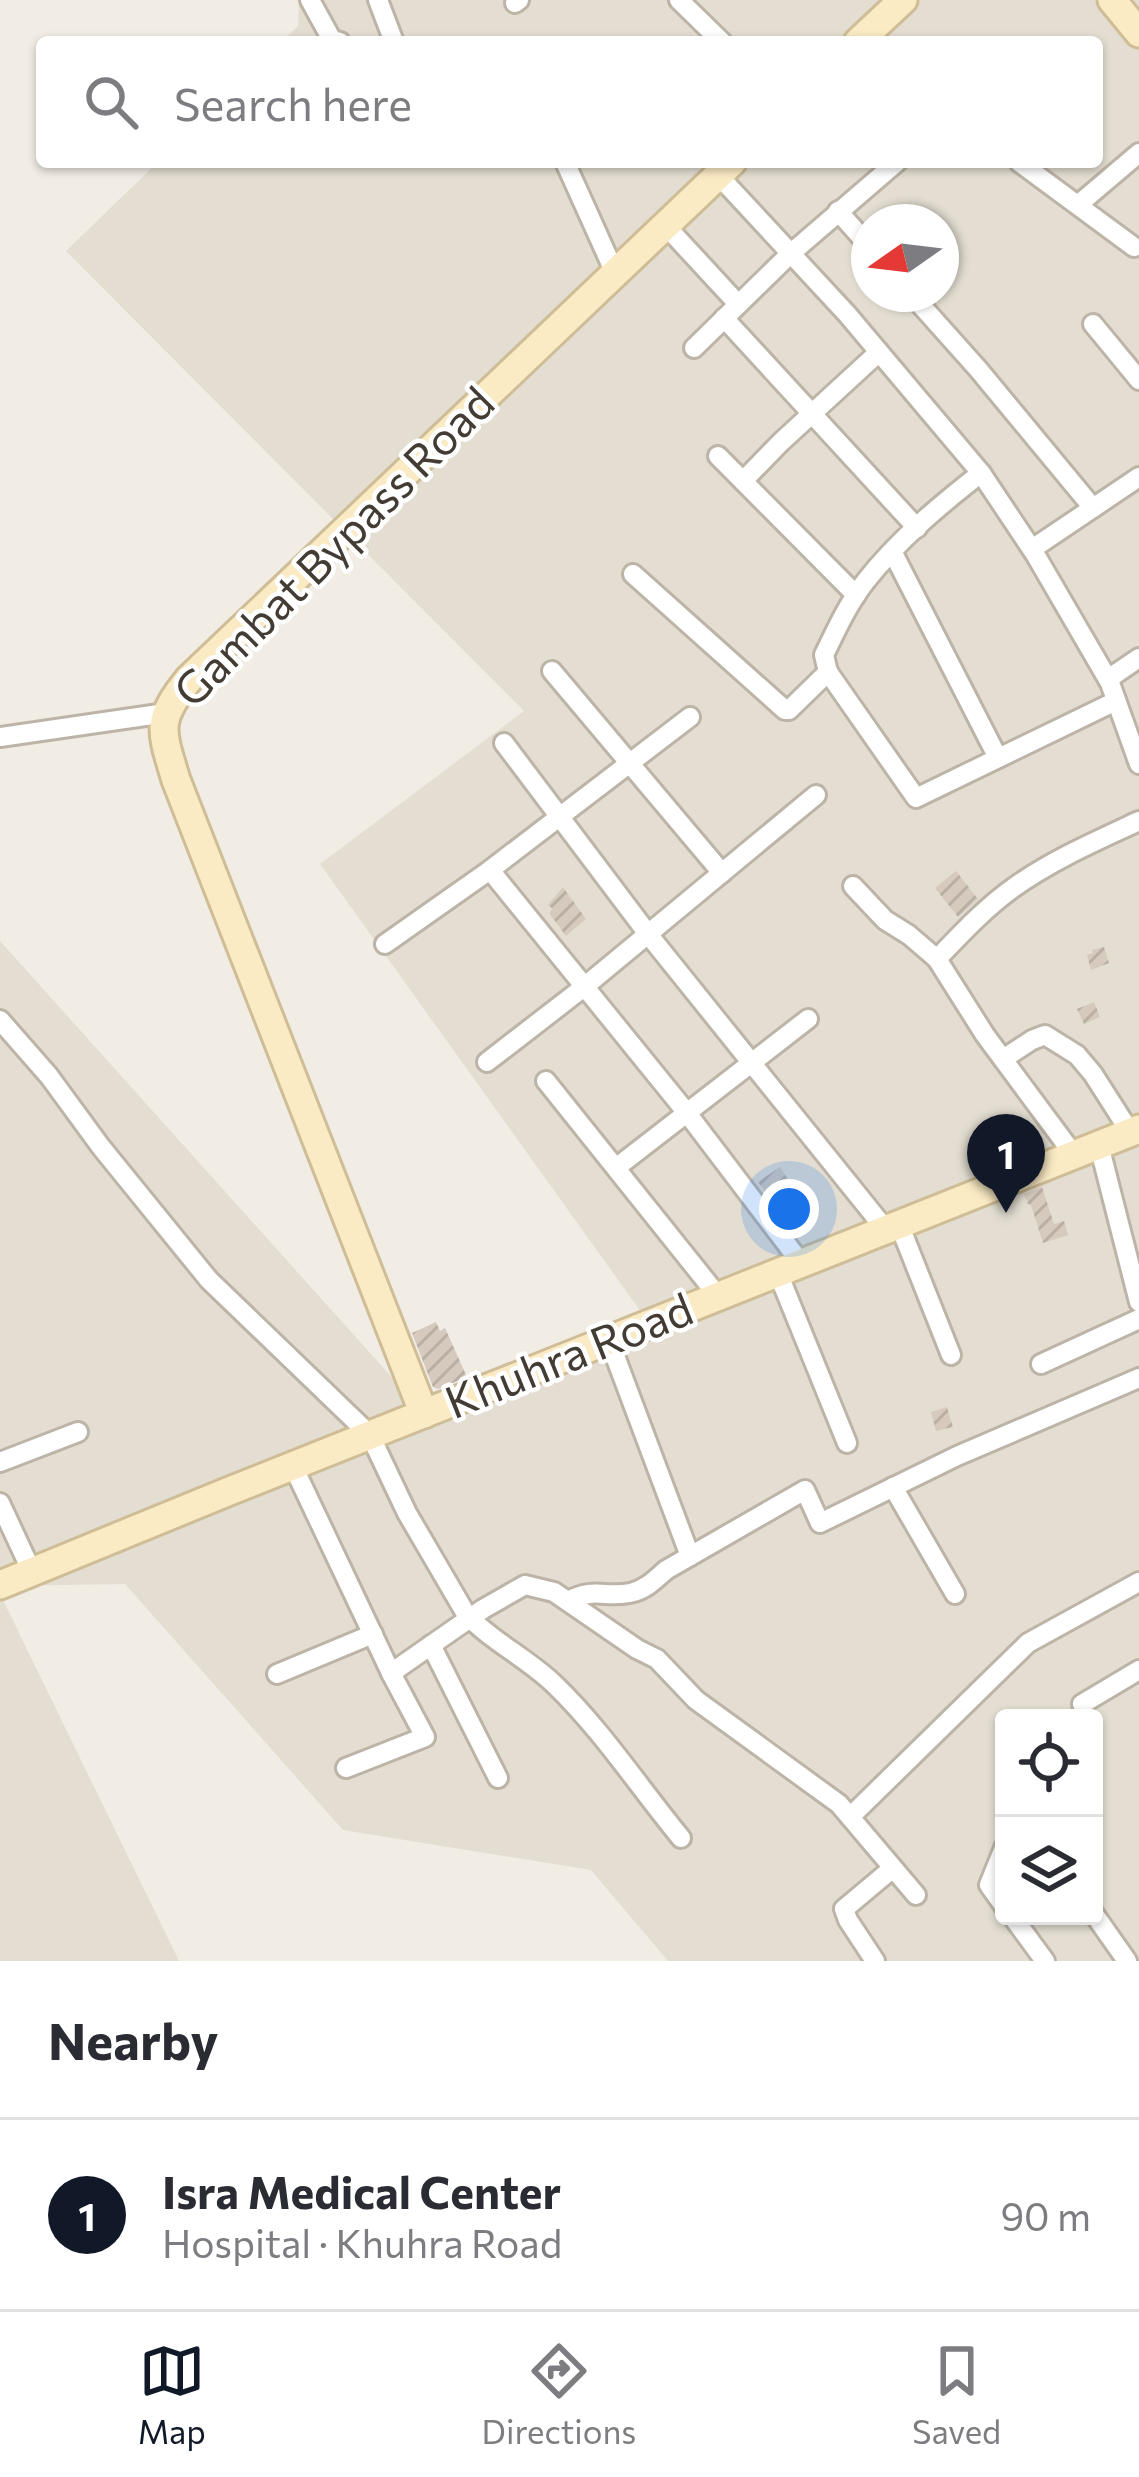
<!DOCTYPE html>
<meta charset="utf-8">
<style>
:root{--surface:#fff;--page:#f7f7f7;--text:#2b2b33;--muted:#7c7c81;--line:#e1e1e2;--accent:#111827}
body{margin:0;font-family:Commissioner,sans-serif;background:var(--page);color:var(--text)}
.controls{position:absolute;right:36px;bottom:36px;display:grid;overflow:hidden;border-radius:12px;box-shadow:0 3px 9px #0004}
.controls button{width:108px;height:108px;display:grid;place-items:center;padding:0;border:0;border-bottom:3px solid var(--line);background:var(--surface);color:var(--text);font:60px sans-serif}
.compass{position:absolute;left:851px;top:204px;width:108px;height:108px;border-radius:50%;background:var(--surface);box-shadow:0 3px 9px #0004;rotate:256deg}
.you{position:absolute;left:789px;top:1209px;width:42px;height:42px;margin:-30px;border:9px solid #fff;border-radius:50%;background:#1a73e8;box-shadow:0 0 0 18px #1a73e833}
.badge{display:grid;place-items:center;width:78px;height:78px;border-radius:50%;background:var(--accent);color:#fff;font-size:39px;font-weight:700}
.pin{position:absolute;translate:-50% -99px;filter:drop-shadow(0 3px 6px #0008)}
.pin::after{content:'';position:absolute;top:63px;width:42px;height:36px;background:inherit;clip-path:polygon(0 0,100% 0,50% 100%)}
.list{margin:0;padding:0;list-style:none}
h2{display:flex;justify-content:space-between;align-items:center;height:156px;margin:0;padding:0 48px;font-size:51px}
h2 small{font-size:39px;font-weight:400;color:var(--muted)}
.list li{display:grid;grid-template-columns:78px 1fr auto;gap:36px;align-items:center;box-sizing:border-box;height:192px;padding:0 48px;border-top:3px solid var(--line)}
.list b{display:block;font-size:45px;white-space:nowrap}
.list p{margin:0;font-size:39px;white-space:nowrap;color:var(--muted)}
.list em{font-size:39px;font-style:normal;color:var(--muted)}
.icon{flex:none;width:66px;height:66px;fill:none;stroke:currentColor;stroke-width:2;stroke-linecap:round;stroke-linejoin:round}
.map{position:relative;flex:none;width:1139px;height:1961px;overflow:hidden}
.search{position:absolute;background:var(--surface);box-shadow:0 3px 9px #0004;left:36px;right:36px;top:36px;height:132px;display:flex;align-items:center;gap:30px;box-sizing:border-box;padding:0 42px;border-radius:12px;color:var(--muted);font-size:45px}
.sheet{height:348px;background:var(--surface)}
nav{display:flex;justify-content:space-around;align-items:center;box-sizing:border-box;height:168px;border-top:3px solid var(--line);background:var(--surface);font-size:33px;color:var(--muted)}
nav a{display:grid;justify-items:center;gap:6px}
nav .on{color:var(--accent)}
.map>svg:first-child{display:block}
.residential{fill:#e4ded2;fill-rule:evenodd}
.building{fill:url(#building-hatch)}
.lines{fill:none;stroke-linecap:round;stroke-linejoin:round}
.street-casing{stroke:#bcb4a7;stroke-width:24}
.secondary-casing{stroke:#cebd96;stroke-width:33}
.street{stroke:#fff;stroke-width:18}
.secondary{stroke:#fbebc4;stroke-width:27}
.labels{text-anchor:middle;stroke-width:9;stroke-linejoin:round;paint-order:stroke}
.street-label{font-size:45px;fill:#423c34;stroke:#fff}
</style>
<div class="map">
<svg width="1139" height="1961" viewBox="0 0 1139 1961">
<defs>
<pattern id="building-hatch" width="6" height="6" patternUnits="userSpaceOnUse" patternTransform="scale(3)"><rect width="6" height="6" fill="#d5cabd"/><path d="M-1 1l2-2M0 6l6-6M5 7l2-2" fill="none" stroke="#b8aea3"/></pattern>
</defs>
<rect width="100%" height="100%" fill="#f1ece4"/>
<g class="residential">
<path d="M299 0H1139V1961H668L591 1870 343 1830 125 1584 0 1586V941L424 1413 649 1323 320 864 524 711 66 251 158 162H1097V42H281L298 26ZM869 222H941V294H869ZM1004 1718H1094V1916H1004Z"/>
<path d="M0 1594 179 1961H0Z"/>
</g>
<g class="building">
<path d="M956 871 978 899 958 917 935 888Z"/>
<path d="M563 887 586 919 566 936 549 913 553 909 548 905Z"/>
<path d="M1104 947 1109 963 1091 970 1087 955 1093 953 1092 950Z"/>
<path d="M1094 1002 1100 1017 1084 1024 1077 1009Z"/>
<path d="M780 1167 797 1193 776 1207 758 1182Z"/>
<path d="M1042 1187 1054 1224 1064 1221 1068 1235 1043 1243 1031 1205 1028 1204 1024 1194Z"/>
<path d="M436 1322 440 1331 445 1328 467 1377 438 1389 433 1387 412 1333Z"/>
<path d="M947 1407 953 1427 936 1431 931 1412Z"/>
</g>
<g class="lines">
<g class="street-casing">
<g id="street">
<path d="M310 0 332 40 340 42"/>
<path d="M378 0 394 42"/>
<path d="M679 0 722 42"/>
<path d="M515 3 519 0"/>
<path d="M565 162 615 273"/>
<path d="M1019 162 1134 247"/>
<path d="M718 175 847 314 981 473 1035 554 1110 683 1139 764"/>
<path d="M1079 204 1139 153"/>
<path d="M838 211 869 246"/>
<path d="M665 225 738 304"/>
<path d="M911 294 978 369 1093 508"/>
<path d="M724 318 917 528"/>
<path d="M1093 324 1139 380"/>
<path d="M694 348 790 254 897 162"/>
<path d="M718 456 856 595"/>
<path d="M743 481 781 442 879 352"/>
<path d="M1032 549 1139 477"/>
<path d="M893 553 998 758"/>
<path d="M633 574 785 710H789L828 672 824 655C836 630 848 604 865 582 898 540 940 505 981 473"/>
<path d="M552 671 722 873"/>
<path d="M828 672 916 798 1116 701"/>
<path d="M1108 679 1139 658"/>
<path d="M0 737 166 713"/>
<path d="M504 743 648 934 886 1230"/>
<path d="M490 870 687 1113 801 1263"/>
<path d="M853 886 885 920 909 935 937 959 985 1035 1074 1155"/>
<path d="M385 944 490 870 690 717"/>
<path d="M937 959C961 934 985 908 1013 888 1052 860 1096 841 1139 821"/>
<path d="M0 1020 49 1076 101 1147 209 1280 370 1435 407 1513 466 1614C491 1641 527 1658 554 1684 601 1729 639 1787 681 1838"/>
<path d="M1003 1059 1032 1040 1045 1035 1077 1055 1093 1074 1130 1132"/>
<path d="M487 1062 584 987 816 795"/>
<path d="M546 1081 718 1296"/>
<path d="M1099 1145 1139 1302"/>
<path d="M617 1167 808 1019"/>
<path d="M899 1224 951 1355"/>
<path d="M778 1273 847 1443"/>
<path d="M609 1340 690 1556"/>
<path d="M1041 1364 1139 1319"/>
<path d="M0 1462 78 1432"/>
<path d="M293 1466 391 1673 425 1737 346 1768"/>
<path d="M893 1487 955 1594"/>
<path d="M0 1503 32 1572"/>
<path d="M568 1601C595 1587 604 1598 630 1593 645 1590 655 1580 666 1570L805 1490 820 1523 957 1456 1139 1378"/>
<path d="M431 1645 498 1778"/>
<path d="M391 1673 483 1609 525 1585 554 1592 637 1649 657 1659 696 1700 839 1804 916 1895"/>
<path d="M277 1674 373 1634"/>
<path d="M1082 1704 1139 1670"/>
<path d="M850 1817 1028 1643 1139 1582"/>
<path d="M1004 1848 989 1885 1004 1906"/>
<path d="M1094 1914 1127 1961"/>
<path d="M1012 1916 1045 1961"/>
<path d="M875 1961 848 1920 844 1909 893 1868"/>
</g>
</g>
<g class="secondary-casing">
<g id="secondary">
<path d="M1112 0 1139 33"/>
<path d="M858 42 903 0"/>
<path d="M424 1414 176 780C161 730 155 721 189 679L732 162"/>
<path d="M0 1585 232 1490 1139 1129"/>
</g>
</g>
<use href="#street" class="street"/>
<use href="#secondary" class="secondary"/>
</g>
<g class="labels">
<g class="street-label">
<text transform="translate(334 547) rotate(-45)" y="16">Gambat Bypass Road</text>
<text transform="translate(569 1356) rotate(-22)" y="16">Khuhra Road</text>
</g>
</g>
</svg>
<div class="controls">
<button><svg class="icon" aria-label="locate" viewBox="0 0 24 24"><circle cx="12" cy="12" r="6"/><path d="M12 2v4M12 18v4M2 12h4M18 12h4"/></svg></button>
<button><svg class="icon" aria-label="layers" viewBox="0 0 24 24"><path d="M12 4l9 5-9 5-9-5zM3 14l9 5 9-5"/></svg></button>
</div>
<svg class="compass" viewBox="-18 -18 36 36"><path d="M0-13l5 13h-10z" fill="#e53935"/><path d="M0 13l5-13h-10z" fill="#7c7c81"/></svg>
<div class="you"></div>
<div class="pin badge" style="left:1006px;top:1213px">1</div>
<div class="search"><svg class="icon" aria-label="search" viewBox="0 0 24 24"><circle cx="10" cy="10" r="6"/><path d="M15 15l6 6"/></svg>Search here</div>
</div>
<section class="sheet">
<h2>Nearby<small></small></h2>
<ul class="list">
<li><span class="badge">1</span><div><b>Isra Medical Center</b><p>Hospital · Khuhra Road</p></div><em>90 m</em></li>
</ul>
</section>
<nav>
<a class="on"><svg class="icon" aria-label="map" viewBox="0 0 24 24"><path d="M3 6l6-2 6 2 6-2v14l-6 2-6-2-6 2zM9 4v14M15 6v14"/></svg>Map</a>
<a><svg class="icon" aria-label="directions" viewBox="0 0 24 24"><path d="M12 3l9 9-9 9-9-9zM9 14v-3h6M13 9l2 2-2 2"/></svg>Directions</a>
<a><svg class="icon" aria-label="saved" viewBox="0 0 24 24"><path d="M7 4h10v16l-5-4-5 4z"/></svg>Saved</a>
</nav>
